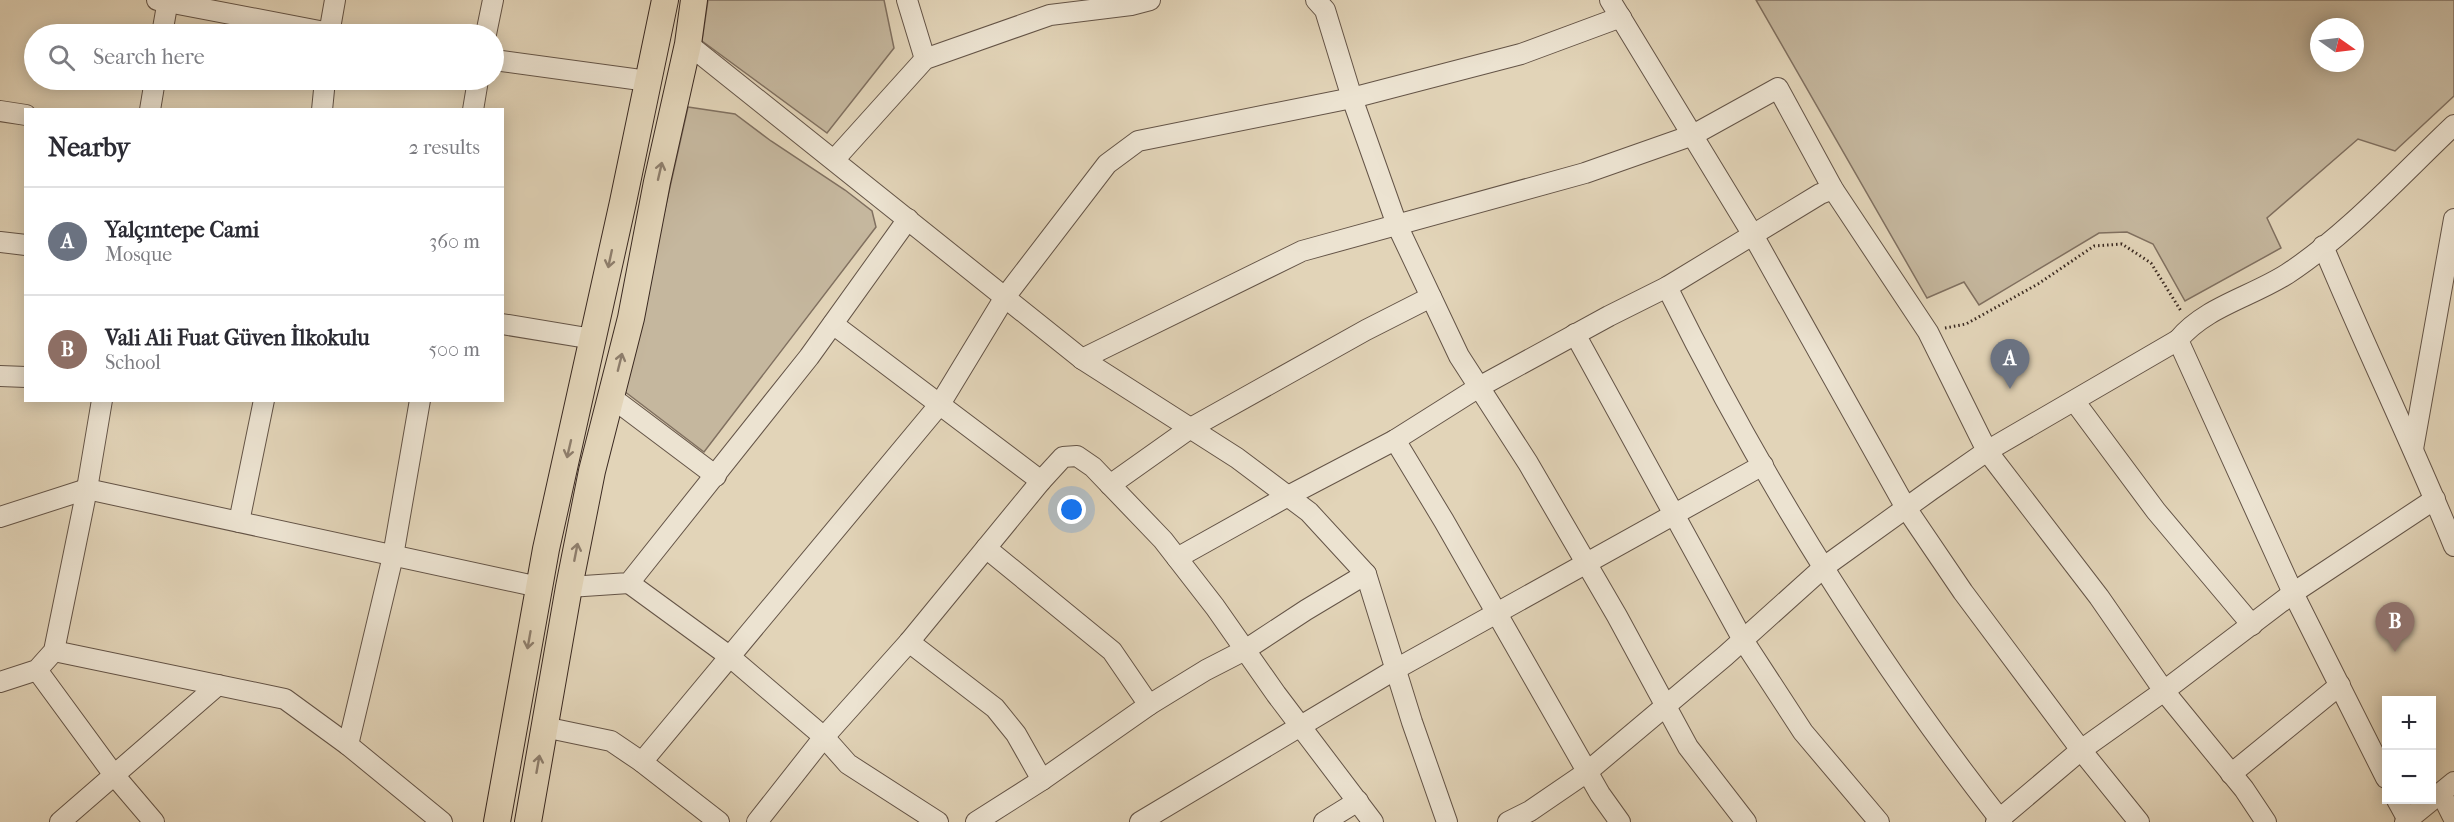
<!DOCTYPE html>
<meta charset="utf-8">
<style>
:root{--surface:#fff;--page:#f2f2f3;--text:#2b2b33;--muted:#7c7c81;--line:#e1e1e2;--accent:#8f2418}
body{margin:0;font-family:"IM FELL French Canon",serif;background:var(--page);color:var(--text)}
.controls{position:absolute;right:18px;bottom:18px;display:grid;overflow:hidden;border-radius:0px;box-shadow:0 3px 15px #0003}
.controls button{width:54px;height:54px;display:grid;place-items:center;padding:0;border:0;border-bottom:2px solid var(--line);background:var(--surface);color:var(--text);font:30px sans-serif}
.compass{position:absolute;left:2310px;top:18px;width:54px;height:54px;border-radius:50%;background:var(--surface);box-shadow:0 3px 15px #0003;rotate:104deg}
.you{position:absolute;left:1072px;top:510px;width:21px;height:21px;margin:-15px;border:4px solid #fff;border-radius:50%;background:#1a73e8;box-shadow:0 0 0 9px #1a73e833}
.badge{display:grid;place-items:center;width:39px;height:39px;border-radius:50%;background:var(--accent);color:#fff;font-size:20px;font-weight:700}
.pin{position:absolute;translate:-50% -50px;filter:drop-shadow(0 2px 3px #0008)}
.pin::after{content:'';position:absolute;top:32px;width:21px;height:18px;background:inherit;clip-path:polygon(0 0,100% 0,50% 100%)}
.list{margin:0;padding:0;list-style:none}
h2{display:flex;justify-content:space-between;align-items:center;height:78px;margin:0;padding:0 24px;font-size:26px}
h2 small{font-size:20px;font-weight:400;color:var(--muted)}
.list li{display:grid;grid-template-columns:39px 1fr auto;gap:18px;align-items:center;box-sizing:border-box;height:108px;padding:0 24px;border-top:2px solid var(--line)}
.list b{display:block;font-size:22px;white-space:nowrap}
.list p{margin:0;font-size:20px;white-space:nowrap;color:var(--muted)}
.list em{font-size:20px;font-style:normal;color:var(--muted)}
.icon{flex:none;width:33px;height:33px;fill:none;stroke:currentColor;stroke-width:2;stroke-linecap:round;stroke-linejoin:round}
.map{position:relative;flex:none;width:2454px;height:822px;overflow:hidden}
.search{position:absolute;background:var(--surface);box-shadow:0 3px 15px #0003;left:24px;top:24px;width:480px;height:66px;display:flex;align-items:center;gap:15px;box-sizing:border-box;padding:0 21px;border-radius:33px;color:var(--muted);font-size:22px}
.panel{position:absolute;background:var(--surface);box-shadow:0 3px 15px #0003;left:24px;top:108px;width:480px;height:294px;border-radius:0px}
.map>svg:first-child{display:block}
.green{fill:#c5b79e;stroke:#807060;stroke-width:1.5;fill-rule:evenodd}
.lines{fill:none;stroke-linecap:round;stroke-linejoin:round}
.minor-casing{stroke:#645447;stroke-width:22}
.major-casing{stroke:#3a2921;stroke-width:28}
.path{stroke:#3a2921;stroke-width:3;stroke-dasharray:1.5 3;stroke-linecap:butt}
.minor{stroke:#ece3d1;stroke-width:20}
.major{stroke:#e2d4b8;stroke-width:26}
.oneway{stroke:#8e7e6c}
</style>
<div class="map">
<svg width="2454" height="822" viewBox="0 0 2454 822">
<rect width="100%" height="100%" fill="#e2d4b8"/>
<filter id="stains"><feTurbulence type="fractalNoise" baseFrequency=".00333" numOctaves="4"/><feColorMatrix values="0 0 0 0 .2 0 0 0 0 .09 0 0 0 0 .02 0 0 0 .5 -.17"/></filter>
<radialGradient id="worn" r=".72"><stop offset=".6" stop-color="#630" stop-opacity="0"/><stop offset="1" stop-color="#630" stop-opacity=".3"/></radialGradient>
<g class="green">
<path d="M708 0H884L894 48 827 133 702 41Z"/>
<path d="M1756 0H2454V96L2395 151 2358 139 2267 218 2281 248 2185 301 2153 244 2127 232 2099 233 1979 305 1964 282 1927 298ZM2319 27H2355V63H2319Z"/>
<path d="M688 107 735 114 771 141 845 190 872 211 876 227 704 452 624 391Z"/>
</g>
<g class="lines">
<g class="minor-casing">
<g id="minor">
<path d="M157 0 335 34"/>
<path d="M907 0 925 59"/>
<path d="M1316 0 1325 10 1352 98 1397 225 1459 356 1528 463 1617 616 1688 747 1746 822"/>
<path d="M1610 0 1753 235 1906 508 1963 592 2081 750 2139 822"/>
<path d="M162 34 168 0"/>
<path d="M329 34 335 0"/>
<path d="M486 34 493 0"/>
<path d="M688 44 1082 359 1237 458 1309 512 1366 574 1412 722 1447 822"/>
<path d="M494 60 648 81"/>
<path d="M150 110 155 80"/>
<path d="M322 110 325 80"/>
<path d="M473 110 478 80"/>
<path d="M0 111 26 115"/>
<path d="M834 160 925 59 1050 15 1131 5 1150 0"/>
<path d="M0 242 26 245"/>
<path d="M2323 246C2365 347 2413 445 2454 546"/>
<path d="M1667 287C1760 475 1872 656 2002 822"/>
<path d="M502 324 593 339"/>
<path d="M833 324 1041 481"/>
<path d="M1575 334 1743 640 1803 732 1879 822"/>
<path d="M1082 359 1302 251 1585 173 1693 135 1778 88 1833 189 1928 332 1987 451 2099 597 2164 691 2244 789 2266 822"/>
<path d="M0 376 26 377"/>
<path d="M611 397 716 476"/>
<path d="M2075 402 2156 511 2252 625"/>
<path d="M1395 440 1444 521 1600 794 1620 822"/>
<path d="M2413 449 2454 219"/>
<path d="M1110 485 1189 429 1366 330 1431 297"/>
<path d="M0 517 87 489 539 587"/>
<path d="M239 522 264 400"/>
<path d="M986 548 1112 651 1149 705"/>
<path d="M1177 558 1288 496 1395 440 1479 387 1609 316 1667 287 1820 194 1833 189"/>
<path d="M629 583 729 656 824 737 848 764 938 822"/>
<path d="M569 587 629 583 809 357 908 219"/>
<path d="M909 642 995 708 1016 734 1042 780"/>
<path d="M54 651 285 699 348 745 442 822"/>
<path d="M37 670 114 775 154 822"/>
<path d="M0 682 37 670 54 651 87 489 102 400"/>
<path d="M544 727 611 741 642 762 940 404 1005 297 1107 164 1138 141 1352 98 1521 54 1621 17"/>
<path d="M348 745 393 556 420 400"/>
<path d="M642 762 719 822"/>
<path d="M2231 774 2340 685"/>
<path d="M2386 778 2293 593 2178 340C2205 307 2251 297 2287 274 2348 234 2401 175 2454 125"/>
<path d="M2441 793 2454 819"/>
<path d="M2397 800 2408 820"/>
<path d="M60 822 218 685"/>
<path d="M757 822 824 737 909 642 1041 481 1063 457 1077 456 1093 467 1163 540 1215 607 1276 694 1373 822"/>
<path d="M976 822 1042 780 1149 705 1206 670 1245 650 1306 610 1366 574"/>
<path d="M1140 822 1396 669 1763 465"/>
<path d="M1324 822 1358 801"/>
<path d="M1508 822 1530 811 1587 772 1725 656 1824 567 1931 490 1987 451 2178 340"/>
<path d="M1996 822 2081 750 2164 691 2293 593 2435 499"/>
<path d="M2405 822 2454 782"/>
</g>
</g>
<g class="major-casing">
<g id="major">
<path d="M497 822 546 549 623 202 665 0"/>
<path d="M528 822 569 587 592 471 631 318 657 182 688 44 694 0"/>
</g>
</g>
<path class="path" d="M1945 328 1966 324 2038 284 2094 246 2122 244 2151 263 2181 311"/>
<use href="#minor" class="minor"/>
<use href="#major" class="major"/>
</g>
<defs><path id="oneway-shaft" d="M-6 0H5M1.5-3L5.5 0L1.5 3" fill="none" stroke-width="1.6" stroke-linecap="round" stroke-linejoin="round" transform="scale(1.5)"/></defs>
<g class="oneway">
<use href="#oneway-shaft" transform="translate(660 171) rotate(-77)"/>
<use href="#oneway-shaft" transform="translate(610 259) rotate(102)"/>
<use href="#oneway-shaft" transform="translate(620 362) rotate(-76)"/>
<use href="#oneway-shaft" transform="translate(569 449) rotate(103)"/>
<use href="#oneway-shaft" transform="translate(576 552) rotate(-79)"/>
<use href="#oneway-shaft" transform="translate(529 640) rotate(100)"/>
<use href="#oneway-shaft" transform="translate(538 764) rotate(-80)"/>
</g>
<rect width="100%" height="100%" filter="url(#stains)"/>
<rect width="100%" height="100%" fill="url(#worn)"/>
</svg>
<div class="controls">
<button>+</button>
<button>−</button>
</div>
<svg class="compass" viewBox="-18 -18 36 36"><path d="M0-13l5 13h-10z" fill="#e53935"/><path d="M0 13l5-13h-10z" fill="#7c7c81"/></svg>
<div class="you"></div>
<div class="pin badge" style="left:2010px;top:389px;background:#6b7280">A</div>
<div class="pin badge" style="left:2395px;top:652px;background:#8d6e63">B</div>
<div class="search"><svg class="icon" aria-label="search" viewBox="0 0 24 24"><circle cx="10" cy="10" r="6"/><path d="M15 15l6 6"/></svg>Search here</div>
<section class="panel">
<h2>Nearby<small>2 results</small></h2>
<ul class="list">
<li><span class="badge" style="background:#6b7280">A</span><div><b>Yalçıntepe Cami</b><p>Mosque</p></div><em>360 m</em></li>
<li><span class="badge" style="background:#8d6e63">B</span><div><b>Vali Ali Fuat Güven İlkokulu</b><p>School</p></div><em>500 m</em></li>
</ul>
</section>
</div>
